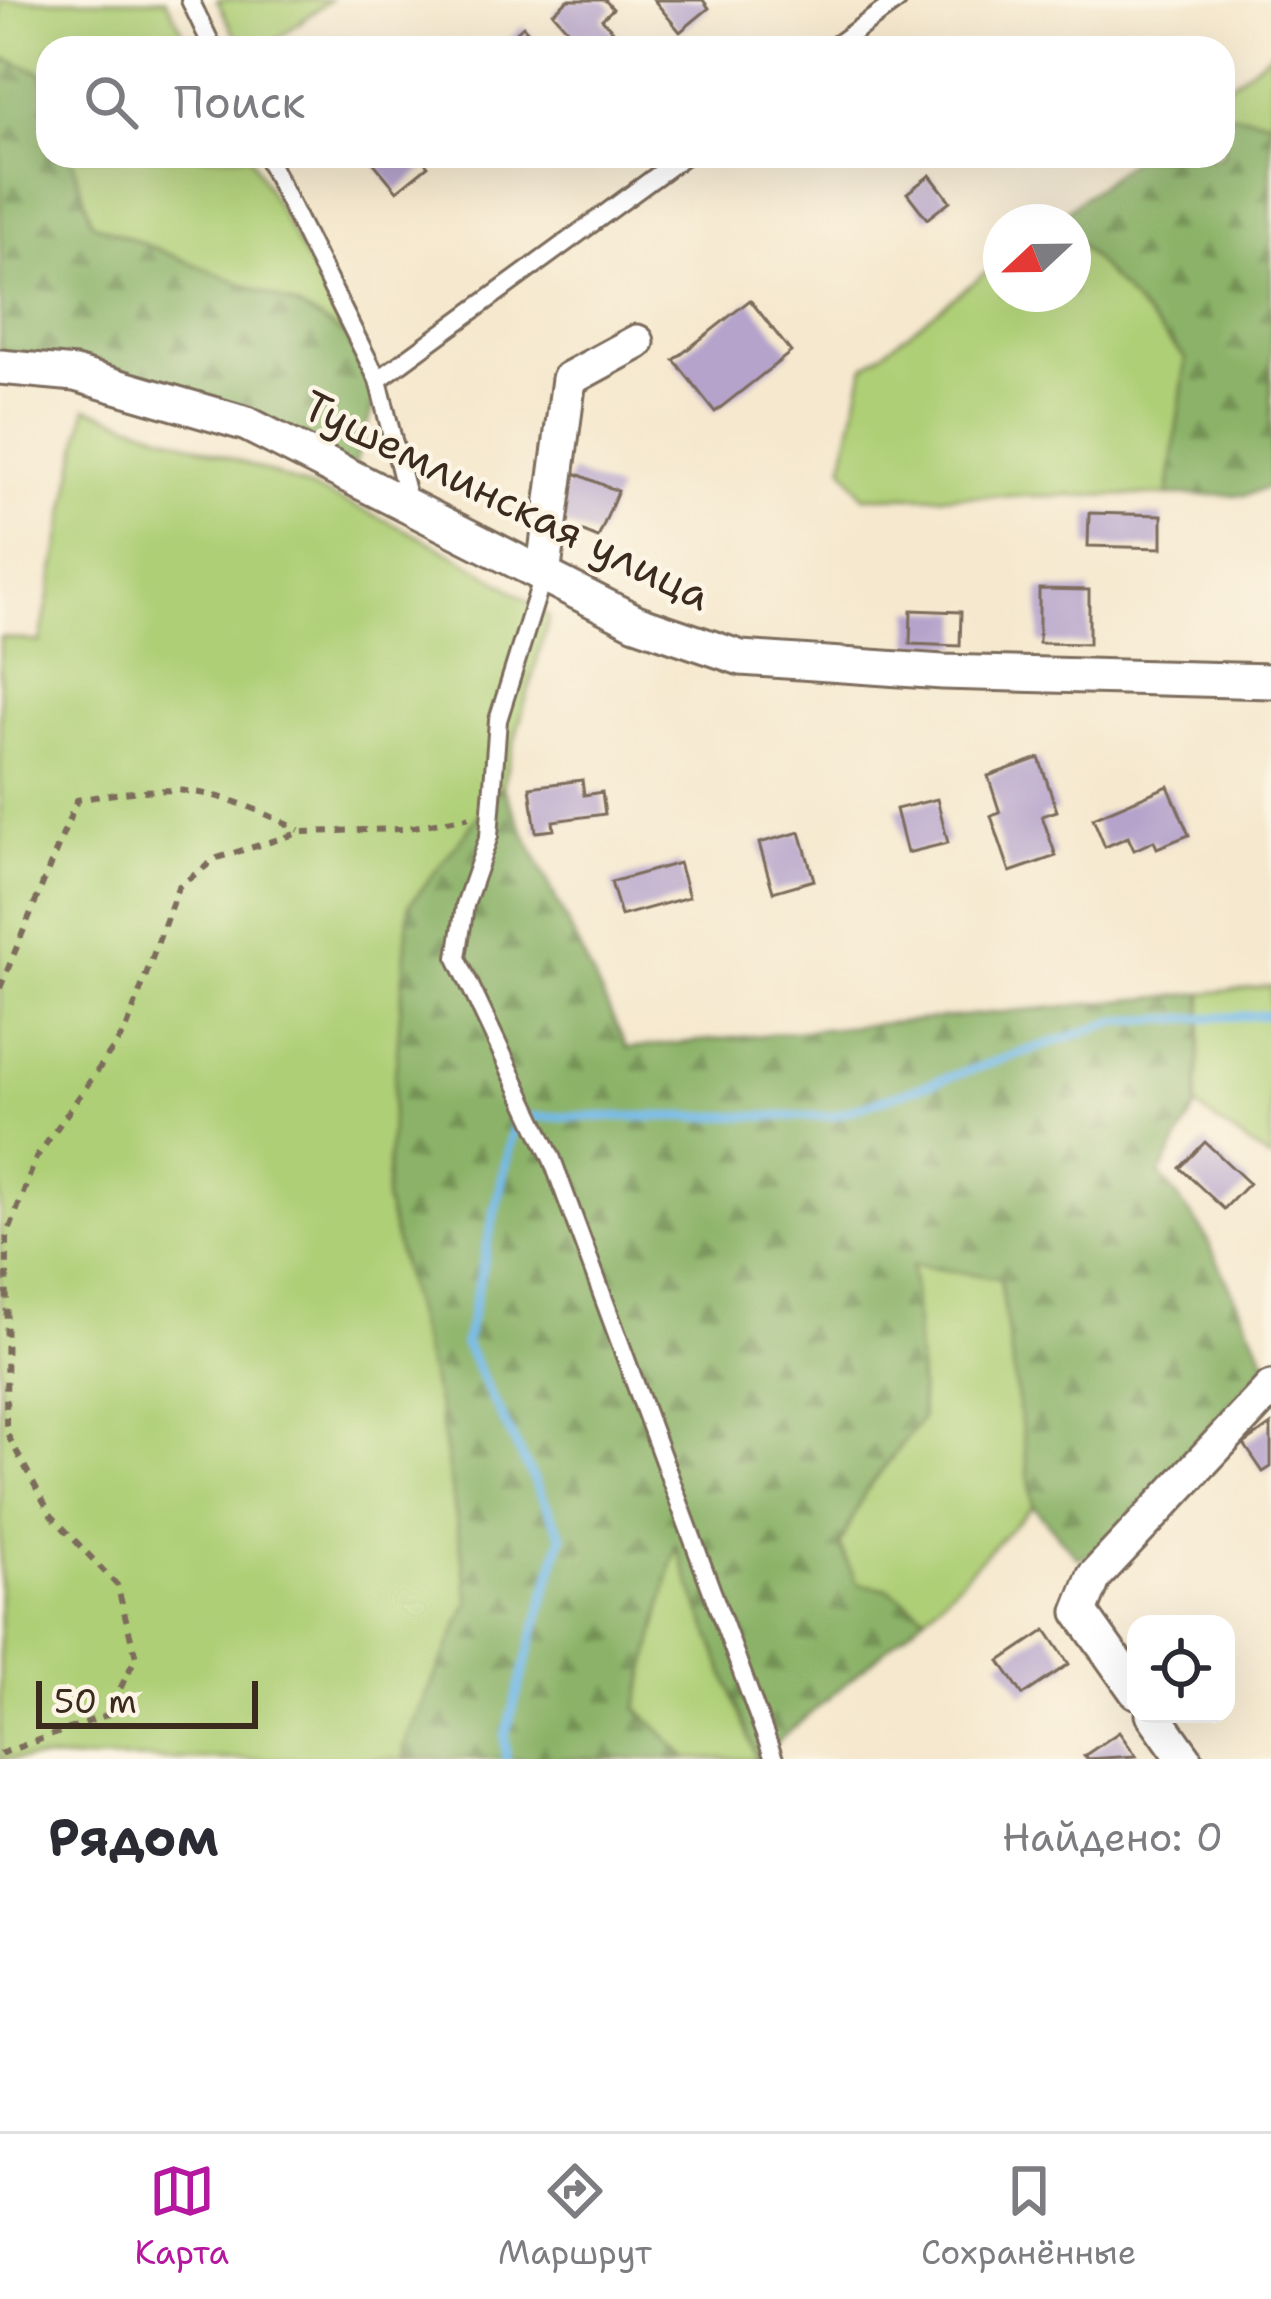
<!DOCTYPE html>
<html lang="ru">
<meta charset="utf-8">
<style>
:root{--surface:#fff;--page:#f2f2f3;--text:#2b2b33;--muted:#7c7c81;--line:#e1e1e2;--accent:#b5179e}
body{margin:0;font-family:"Shantell Sans",sans-serif;background:var(--page);color:var(--text)}
.controls{position:absolute;right:36px;bottom:36px;display:grid;overflow:hidden;border-radius:24px;box-shadow:0 12px 48px #0002}
.controls button{width:108px;height:108px;display:grid;place-items:center;padding:0;border:0;border-bottom:3px solid var(--line);background:var(--surface);color:var(--text);font:60px sans-serif}
.compass{position:absolute;left:983px;top:204px;width:108px;height:108px;border-radius:50%;background:var(--surface);box-shadow:0 12px 48px #0002;rotate:248deg}
.scale{position:absolute;left:36px;bottom:30px;width:222px;box-sizing:border-box;padding-left:12px;border:6px solid #3b2a1e;border-top:0;font-size:33px;line-height:42px;white-space:nowrap;color:#3b2a1e;-webkit-text-stroke:9px #fcf5e5;paint-order:stroke}
.list{margin:0;padding:0;list-style:none}
h2{display:flex;justify-content:space-between;align-items:center;height:156px;margin:0;padding:0 48px;font-size:51px}
h2 small{font-size:39px;font-weight:400;color:var(--muted)}
.icon{flex:none;width:66px;height:66px;fill:none;stroke:currentColor;stroke-width:2;stroke-linecap:round;stroke-linejoin:round}
.map{position:relative;flex:none;width:1271px;height:1759px;overflow:hidden}
.search{position:absolute;background:var(--surface);box-shadow:0 12px 48px #0002;left:36px;right:36px;top:36px;height:132px;display:flex;align-items:center;gap:30px;box-sizing:border-box;padding:0 42px;border-radius:36px;color:var(--muted);font-size:45px}
.sheet{height:372px;background:var(--surface)}
nav{display:flex;justify-content:space-around;align-items:center;box-sizing:border-box;height:168px;border-top:3px solid var(--line);background:var(--surface);font-size:33px;color:var(--muted)}
nav a{display:grid;justify-items:center;gap:6px}
nav .on{color:var(--accent)}
.map>svg:first-child{display:block}
.green{fill:#afcf77;stroke:#757c4a;stroke-width:3}
.forest{fill:url(#forest-firs);stroke:#636e43;stroke-width:3}
.lines{fill:none;stroke-linecap:round;stroke-linejoin:round}
.stream{stroke:#72b9e9;stroke-width:9}
.building{fill:#b5a3cb}
.lane-casing{stroke:#7c6c5c;stroke-width:22}
.street-casing{stroke:#7c6c5c;stroke-width:39}
.path{stroke:#7c6c5c;stroke-width:6;stroke-dasharray:9 9;stroke-linecap:butt}
.lane{stroke:#fff;stroke-width:16}
.street{stroke:#fff;stroke-width:33}
.labels{text-anchor:middle;stroke-width:9;stroke-linejoin:round;paint-order:stroke}
.street-label{font-size:42px;fill:#3b2a1e;stroke:#fcf5e5}
</style>
<div class="map">
<svg width="1271" height="1759" viewBox="0 0 1271 1759">
<defs>
<pattern id="forest-firs" width="22" height="20" patternUnits="userSpaceOnUse" patternTransform="scale(3)"><rect width="22" height="20" fill="#8bb268"/><path d="M5 1l3.5 6h-7zM16 11l3.5 6h-7z" fill="#739155"/></pattern>
</defs>
<rect width="100%" height="100%" fill="#fcf5e5"/>
<filter id="ink" filterUnits="userSpaceOnUse"><feTurbulence type="fractalNoise" baseFrequency=".00833" numOctaves="2"/><feDisplacementMap in="SourceGraphic" scale="24" xChannelSelector="R" yChannelSelector="G"/><feConvolveMatrix kernelMatrix="1 2 1 2 8 2 1 2 1" color-interpolation-filters="sRGB"/></filter>
<filter id="wash" filterUnits="userSpaceOnUse"><feTurbulence type="fractalNoise" baseFrequency=".004" numOctaves="4" result="noise"/><feDisplacementMap in="SourceGraphic" scale="48" xChannelSelector="R" yChannelSelector="G"/><feGaussianBlur stdDeviation="2.7" result="paint"/><feColorMatrix in="noise" values="0 0 0 0 0 0 0 0 0 0 0 0 0 0 0 0 0 1.4 0 .05"/><feComposite in="paint" operator="in"/></filter>
<g filter="url(#wash)">
<rect width="100%" height="100%" fill="#f5e8ce"/>
<g class="green">
<path d="M0 0H166L192 48H48V87L43 73 0 57Z"/>
<path d="M217 0H330L265 48H241Z"/>
<path d="M1271 52V120L1223 113V89Z"/>
<path d="M71 156H250L347 336 299 307 92 223Z"/>
<path d="M1073 237 1186 359 1168 495 864 497 843 466 864 367 1001 261V294H1073Z"/>
<path d="M86 408C239 461 421 517 549 617L502 786 409 906 439 1410 469 1601 404 1746 405 1759H0V637L40 642Z"/>
<path d="M1271 986V1160L1196 1107 1203 993Z"/>
<path d="M911 1264 1000 1278 1033 1506 926 1615 888 1589 857 1583 840 1545 865 1492 922 1418Z"/>
<path d="M676 1544 757 1759H688L637 1708Z"/>
</g>
<g class="forest">
<path d="M0 57 43 73 48 156H71L92 223 299 307 347 336 377 394 353 470 246 410 95 362 0 351Z"/>
<path d="M1223 113 1271 120V487L1246 495H1168L1186 359 1073 237V222L1056 219 1137 156H1223Z"/>
<path d="M502 786 627 1048 1203 993 1196 1107 1160 1174 1203 1231 1267 1363 1099 1552 1078 1558 1033 1506 1000 1278 912 1265 922 1418 865 1492 840 1545 857 1583 888 1589 926 1615 757 1759 676 1546 637 1708 688 1759H405L404 1746 469 1601 439 1410 385 1199 409 905Z"/>
</g>
<g class="lines">
<path class="stream" d="M506 1759 505 1736 562 1536 465 1344 516 1117 833 1116 1117 1021 1271 1015"/>
</g>
<g id="blocks">
<g class="building">
<path d="M568 0H605L613 9 602 19 625 45 584 48 553 13Z"/>
<path d="M654 0H703L709 8 680 32Z"/>
<path d="M523 26 543 48H499Z"/>
<path d="M368 156H420L428 166 397 191Z"/>
<path d="M930 175 950 201 927 219 907 193Z"/>
<path d="M750 300 791 352 715 412 674 360Z"/>
<path d="M572 472 618 491 598 538 552 519Z"/>
<path d="M1089 513 1162 515V548L1088 546Z"/>
<path d="M1039 589 1089 590V644L1039 643Z"/>
<path d="M911 610 961 612 960 646 910 644Z"/>
<path d="M1039 758 1057 811 1042 816 1056 856 1010 872 991 816 1000 813 988 776Z"/>
<path d="M582 780 584 795 602 792 605 814 553 821 554 830 536 832 530 787Z"/>
<path d="M1168 786 1189 835 1157 848 1154 841 1134 850 1128 837 1105 847 1093 818Z"/>
<path d="M937 799 948 843 907 853 896 809Z"/>
<path d="M800 832 814 880 773 892 759 843Z"/>
<path d="M679 863 689 897 621 916 611 882Z"/>
<path d="M1205 1142 1249 1183 1224 1209 1180 1168Z"/>
<path d="M1271 1425V1467L1263 1472 1244 1444Z"/>
<path d="M1046 1630 1069 1664 1023 1695 1000 1661Z"/>
<path d="M1119 1732 1136 1756 1087 1759 1084 1756Z"/>
</g>
</g>
</g>
<g filter="url(#ink)">
<use href="#blocks" fill-opacity="0" stroke="#7c6c5c" stroke-width="3"/>
<g class="lines">
<g class="lane-casing">
<g id="lane">
<path d="M190 0 213 48"/>
<path d="M832 48 898 0"/>
<path d="M266 156 378 380 410 508"/>
<path d="M378 380 684 156"/>
<path d="M543 576 498 720 489 836 465 905 457 958 552 1159 774 1759"/>
</g>
</g>
<g class="street-casing">
<g id="street">
<path d="M0 367 75 374 247 424 636 622 741 658 943 672 1271 681"/>
<path d="M543 576 569 379 637 342"/>
<path d="M1136 1691 1080 1612 1094 1577 1271 1388"/>
<path d="M1153 1714 1185 1759"/>
</g>
</g>
<g class="path">
<path d="M0 988 77 800C174 783 211 785 299 830"/>
<path d="M0 1754 107 1715 136 1657 117 1585 51 1515 6 1432 7 1237 36 1158 126 1030 178 887 217 858 302 832 402 829 469 817"/>
</g>
<use href="#lane" class="lane"/>
<use href="#street" class="street"/>
</g>
</g>
<g class="labels">
<g class="street-label">
<text transform="translate(507 500) rotate(26)" y="15">Тушемлинская улица</text>
</g>
</g>
</svg>
<div class="controls">
<button><svg class="icon" aria-label="locate" viewBox="0 0 24 24"><circle cx="12" cy="12" r="6"/><path d="M12 2v4M12 18v4M2 12h4M18 12h4"/></svg></button>
</div>
<svg class="compass" viewBox="-18 -18 36 36"><path d="M0-13l5 13h-10z" fill="#e53935"/><path d="M0 13l5-13h-10z" fill="#7c7c81"/></svg>
<div class="scale">50 m</div>
<div class="search"><svg class="icon" aria-label="search" viewBox="0 0 24 24"><circle cx="10" cy="10" r="6"/><path d="M15 15l6 6"/></svg>Поиск</div>
</div>
<section class="sheet">
<h2>Рядом<small>Найдено: 0</small></h2>
<ul class="list">
</ul>
</section>
<nav>
<a class="on"><svg class="icon" aria-label="map" viewBox="0 0 24 24"><path d="M3 6l6-2 6 2 6-2v14l-6 2-6-2-6 2zM9 4v14M15 6v14"/></svg>Карта</a>
<a><svg class="icon" aria-label="directions" viewBox="0 0 24 24"><path d="M12 3l9 9-9 9-9-9zM9 14v-3h6M13 9l2 2-2 2"/></svg>Маршрут</a>
<a><svg class="icon" aria-label="saved" viewBox="0 0 24 24"><path d="M7 4h10v16l-5-4-5 4z"/></svg>Сохранённые</a>
</nav>
